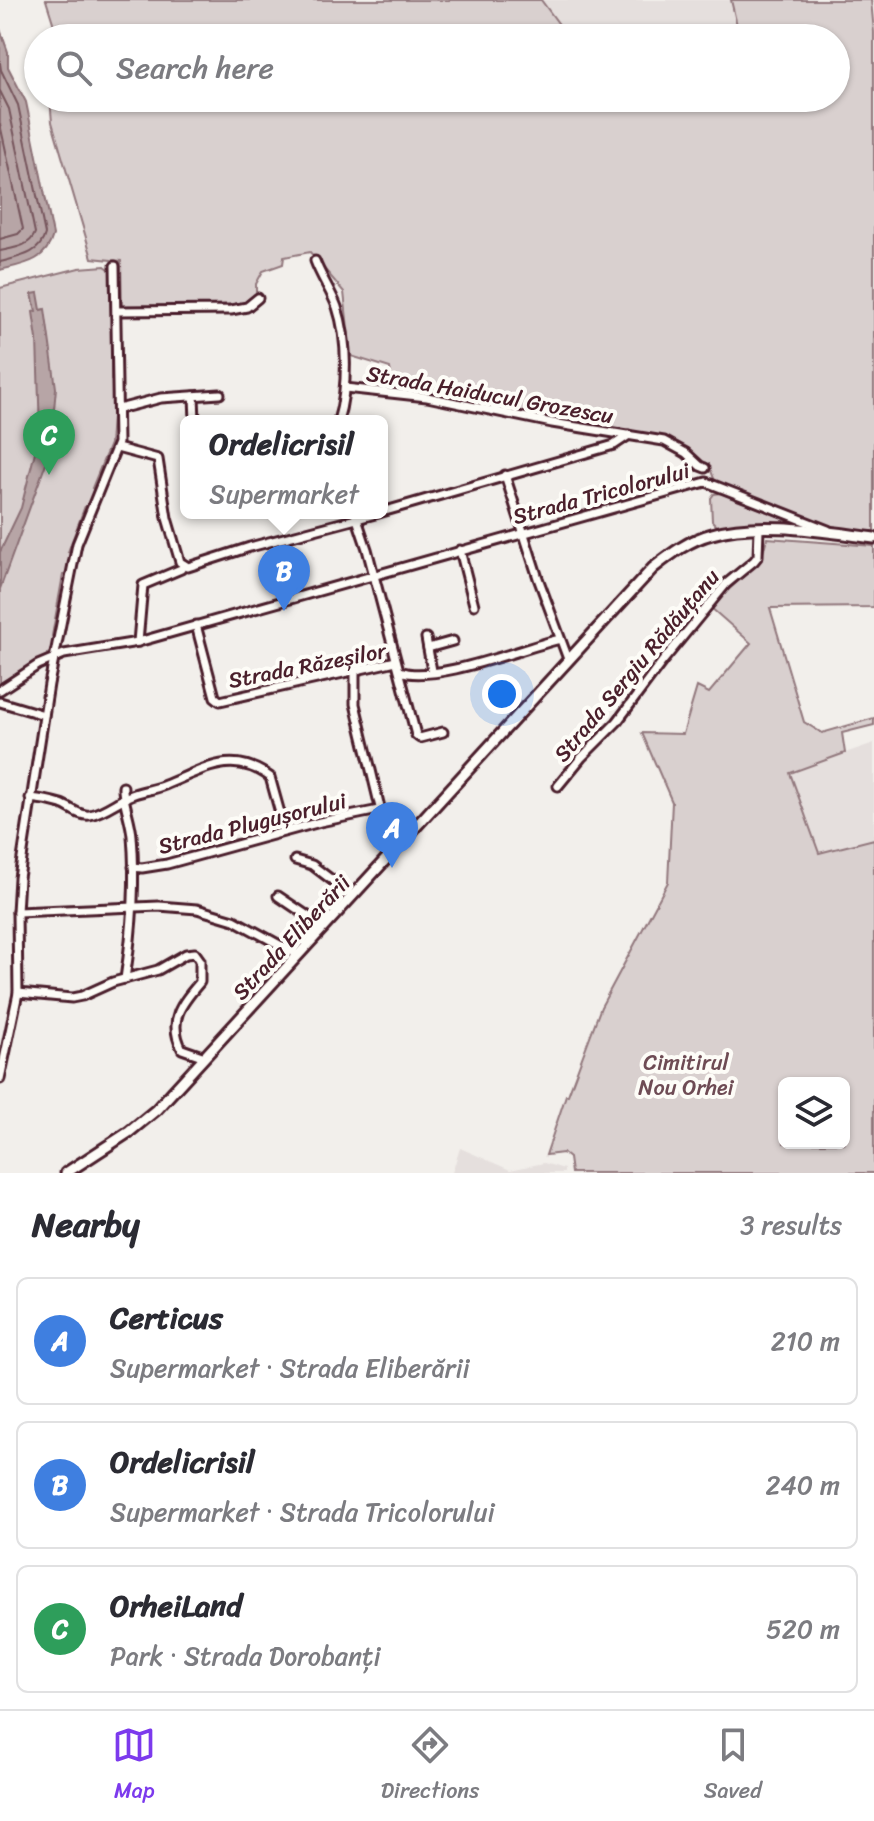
<!DOCTYPE html>
<meta charset="utf-8">
<style>
:root{--surface:#fff;--page:#f2f2f3;--text:#2b2b33;--muted:#7c7c81;--line:#e1e1e2;--accent:#7c3aed}
body{margin:0;font-family:Sriracha,sans-serif;background:var(--page);color:var(--text)}
.controls{position:absolute;right:24px;bottom:24px;display:grid;overflow:hidden;border-radius:12px;box-shadow:0 2px 6px #0004}
.controls button{width:72px;height:72px;display:grid;place-items:center;padding:0;border:0;border-bottom:2px solid var(--line);background:var(--surface);color:var(--text);font:40px sans-serif}
.you{position:absolute;left:502px;top:694px;width:28px;height:28px;margin:-20px;border:6px solid #fff;border-radius:50%;background:#1a73e8;box-shadow:0 0 0 12px #1a73e833}
.badge{display:grid;place-items:center;width:52px;height:52px;border-radius:50%;background:var(--accent);color:#fff;font-size:26px;font-weight:700}
.pin{position:absolute;translate:-50% -66px;filter:drop-shadow(0 2px 4px #0008)}
.pin::after{content:'';position:absolute;top:42px;width:28px;height:24px;background:inherit;clip-path:polygon(0 0,100% 0,50% 100%)}
.popup{position:absolute;left:180px;top:415px;width:208px;height:104px;box-sizing:border-box;display:grid;place-content:center;border-radius:12px;background:var(--surface);filter:drop-shadow(0 2px 6px #0005);font-size:26px;white-space:nowrap;color:var(--muted)}
.popup b{font-size:30px;color:var(--text)}
.popup::after{content:'';position:absolute;left:50%;top:100%;margin-left:-16px;border:16px solid transparent;border-top-color:var(--surface)}
.list{margin:0;padding:0;list-style:none}
h2{display:flex;justify-content:space-between;align-items:center;height:104px;margin:0;padding:0 32px;font-size:34px}
h2 small{font-size:26px;font-weight:400;color:var(--muted)}
.list li{display:grid;grid-template-columns:52px 1fr auto;gap:24px;align-items:center;box-sizing:border-box;height:128px;margin:0 16px 16px;padding:0 16px;border:2px solid var(--line);border-radius:12px}
.list b{display:block;font-size:30px;white-space:nowrap}
.list p{margin:0;font-size:26px;white-space:nowrap;color:var(--muted)}
.list em{font-size:26px;font-style:normal;color:var(--muted)}
.icon{flex:none;width:44px;height:44px;fill:none;stroke:currentColor;stroke-width:2;stroke-linecap:round;stroke-linejoin:round}
.map{position:relative;flex:none;width:874px;height:1173px;overflow:hidden}
.search{position:absolute;background:var(--surface);box-shadow:0 2px 6px #0004;left:24px;right:24px;top:24px;height:88px;display:flex;align-items:center;gap:20px;box-sizing:border-box;padding:0 28px;border-radius:44px;color:var(--muted);font-size:30px}
.sheet{height:536px;background:var(--surface)}
nav{display:flex;justify-content:space-around;align-items:center;box-sizing:border-box;height:112px;border-top:2px solid var(--line);background:var(--surface);font-size:22px;color:var(--muted)}
nav a{display:grid;justify-items:center;gap:4px}
nav .on{color:var(--accent)}
.map>svg:first-child{display:block}
.built{fill:#e5dfdd}
.green{fill:#d9d0cf;stroke:#92787d;stroke-width:2;fill-rule:evenodd}
.water{fill:#b7a5a6;stroke:#8b6f75;stroke-width:2}
.lines{fill:none;stroke-linecap:round;stroke-linejoin:round}
.shore{stroke:#76555c;stroke-width:2}
.minor-casing{stroke:#4a1f2b;stroke-width:13}
.tertiary-casing{stroke:#4a1f2b;stroke-width:15}
.minor{stroke:#fdfcf7;stroke-width:7}
.tertiary{stroke:#fdfcf7;stroke-width:9}
.labels{text-anchor:middle;stroke-width:8;stroke-linejoin:round;paint-order:stroke}
.street-label{font-size:22px;fill:#4a1f2b;stroke:#fdfcf7}
.park-label{font-size:22px;fill:#6e4b54;stroke:#fdfcf7}
</style>
<div class="map">
<svg width="874" height="1173" viewBox="0 0 874 1173">
<rect width="100%" height="100%" fill="#f2efeb"/>
<filter id="ink" filterUnits="userSpaceOnUse"><feTurbulence type="fractalNoise" baseFrequency=".0125" numOctaves="2"/><feDisplacementMap in="SourceGraphic" scale="16" xChannelSelector="R" yChannelSelector="G"/><feConvolveMatrix kernelMatrix="1 2 1 2 8 2 1 2 1" color-interpolation-filters="sRGB"/></filter>
<g filter="url(#ink)">
<g class="built">
<path d="M541 0H731L740 38H569Z"/>
<path d="M662 98H755L758 110 681 105 662 107Z"/>
<path d="M874 743V839L819 853 790 772Z"/>
<path d="M460 1148 510 1170 544 1163 564 1169V1173H452Z"/>
</g>
<g class="green">
<path d="M46 0H541L569 38H58Z"/>
<path d="M731 0H871L874 32V533L842 531 715 481 709 466 664 439 393 390 390 368 351 356 344 292 310 252 284 257 283 264 263 271 256 284V294L242 304 122 308 121 261 92 258 52 122 50 98H662L663 107 681 105 757 110 755 98H836V38H740Z"/>
<path d="M105 266 113 272V350L111 351V380H115L116 416H112L110 444 92 488 96 490 89 507 85 506 68 552 72 553 68 575H63L52 636 56 638 52 650 46 656 0 683V288L79 268Z"/>
<path d="M721 493 806 527 753 525 719 528 712 521 711 498 714 494Z"/>
<path d="M767 538 874 546V607L770 608 804 722 822 733 874 718V725L842 733 845 753 790 773 819 853 874 839V1173H571L569 1158 563 1153 546 1155 566 1095H568L601 1007 668 882 672 802 642 733 683 734 697 687 709 693 751 643 710 607 761 560ZM784 1083H844V1143H784Z"/>
</g>
<g class="water">
<path d="M0 29 8 52V67L26 102 53 235C46 262 24 264 0 270Z"/>
<path d="M38 293 41 310 45 309 56 388 50 452 0 589V552L21 508 40 432 37 339 33 312 36 311 32 294Z"/>
</g>
<g class="lines">
<g class="shore">
<path d="M0 63 1 70 18 105 45 234C40 255 18 257 0 262"/>
<path d="M0 91 9 109 35 233C30 247 13 248 0 251"/>
<path d="M0 124 23 229 18 234 0 239"/>
</g>
<g class="minor-casing">
<g id="minor">
<path d="M315 261C321 277 331 291 337 307 348 340 348 388 338 421"/>
<path d="M117 311 231 310 247 307 258 298"/>
<path d="M345 388 427 397 552 423 664 441 686 453 700 466 705 468"/>
<path d="M194 396 195 421"/>
<path d="M119 409 161 398 220 394"/>
<path d="M117 448 158 459 167 518 180 562 188 567 250 547 379 513"/>
<path d="M505 475 538 578 568 659"/>
<path d="M382 512 614 445 629 435"/>
<path d="M355 513 367 549 416 735 420 738 443 732"/>
<path d="M460 550 474 605"/>
<path d="M196 625 215 697 220 701 396 661"/>
<path d="M426 638 432 671"/>
<path d="M138 642 143 585 181 569 184 565"/>
<path d="M428 648 453 641"/>
<path d="M355 670V704L391 853"/>
<path d="M400 671C433 684 523 648 560 639"/>
<path d="M0 690 38 665 64 654 138 642 706 482 828 530"/>
<path d="M0 702 44 715"/>
<path d="M558 786 581 758 617 722 662 662 726 584 754 561 758 556 759 529"/>
<path d="M123 787C122 798 131 821 132 836 136 883 132 933 125 979"/>
<path d="M30 798C40 799 51 801 61 804 70 807 80 817 90 815 104 812 116 802 129 796 140 791 153 790 165 785 203 770 232 749 270 777L285 831"/>
<path d="M295 860 312 865 353 896"/>
<path d="M133 867 142 868 167 864 320 822 379 810"/>
<path d="M278 896 324 927"/>
<path d="M17 912 159 906 197 909 234 920 298 955"/>
<path d="M18 993 72 998 82 996 113 982 158 970 186 954 195 953 200 960V982C182 1003 167 1020 182 1049L205 1057"/>
<path d="M0 1079 18 993 17 912 19 878 49 684 77 544 118 443 115 266"/>
</g>
</g>
<g class="tertiary-casing">
<path id="tertiary" d="M66 1173 129 1132 156 1110 653 568C671 554 689 540 712 534 759 520 826 532 874 538"/>
</g>
<use href="#minor" class="minor"/>
<use href="#tertiary" class="tertiary"/>
</g>
</g>
<g class="labels">
<g class="street-label">
<text transform="translate(490 394) rotate(10)" y="8">Strada Haiducul Grozescu</text>
<text transform="translate(601 493) rotate(-15)" y="8">Strada Tricolorului</text>
<text transform="translate(307 665) rotate(-11)" y="8">Strada Răzeșilor</text>
<text transform="translate(636 665) rotate(-50)" y="8">Strada Sergiu Rădăuțanu</text>
<text transform="translate(252 823) rotate(-14)" y="8">Strada Plugușorului</text>
<text transform="translate(291 937) rotate(-47)" y="8">Strada Eliberării</text>
</g>
<g class="park-label">
<text x="686" y="1070">Cimitirul<tspan x="686" dy="25">Nou Orhei</tspan></text>
</g>
</g>
</svg>
<div class="controls">
<button><svg class="icon" aria-label="layers" viewBox="0 0 24 24"><path d="M12 4l9 5-9 5-9-5zM3 14l9 5 9-5"/></svg></button>
</div>
<div class="you"></div>
<div class="pin badge" style="left:392px;top:868px;background:#3f7fe0">A</div>
<div class="pin badge" style="left:284px;top:611px;background:#3f7fe0">B</div>
<div class="popup"><b>Ordelicrisil</b>Supermarket</div>
<div class="pin badge" style="left:49px;top:475px;background:#2e9e5b">C</div>
<div class="search"><svg class="icon" aria-label="search" viewBox="0 0 24 24"><circle cx="10" cy="10" r="6"/><path d="M15 15l6 6"/></svg>Search here</div>
</div>
<section class="sheet">
<h2>Nearby<small>3 results</small></h2>
<ul class="list">
<li><span class="badge" style="background:#3f7fe0">A</span><div><b>Certicus</b><p>Supermarket · Strada Eliberării</p></div><em>210 m</em></li>
<li><span class="badge" style="background:#3f7fe0">B</span><div><b>Ordelicrisil</b><p>Supermarket · Strada Tricolorului</p></div><em>240 m</em></li>
<li><span class="badge" style="background:#2e9e5b">C</span><div><b>OrheiLand</b><p>Park · Strada Dorobanți</p></div><em>520 m</em></li>
</ul>
</section>
<nav>
<a class="on"><svg class="icon" aria-label="map" viewBox="0 0 24 24"><path d="M3 6l6-2 6 2 6-2v14l-6 2-6-2-6 2zM9 4v14M15 6v14"/></svg>Map</a>
<a><svg class="icon" aria-label="directions" viewBox="0 0 24 24"><path d="M12 3l9 9-9 9-9-9zM9 14v-3h6M13 9l2 2-2 2"/></svg>Directions</a>
<a><svg class="icon" aria-label="saved" viewBox="0 0 24 24"><path d="M7 4h10v16l-5-4-5 4z"/></svg>Saved</a>
</nav>
